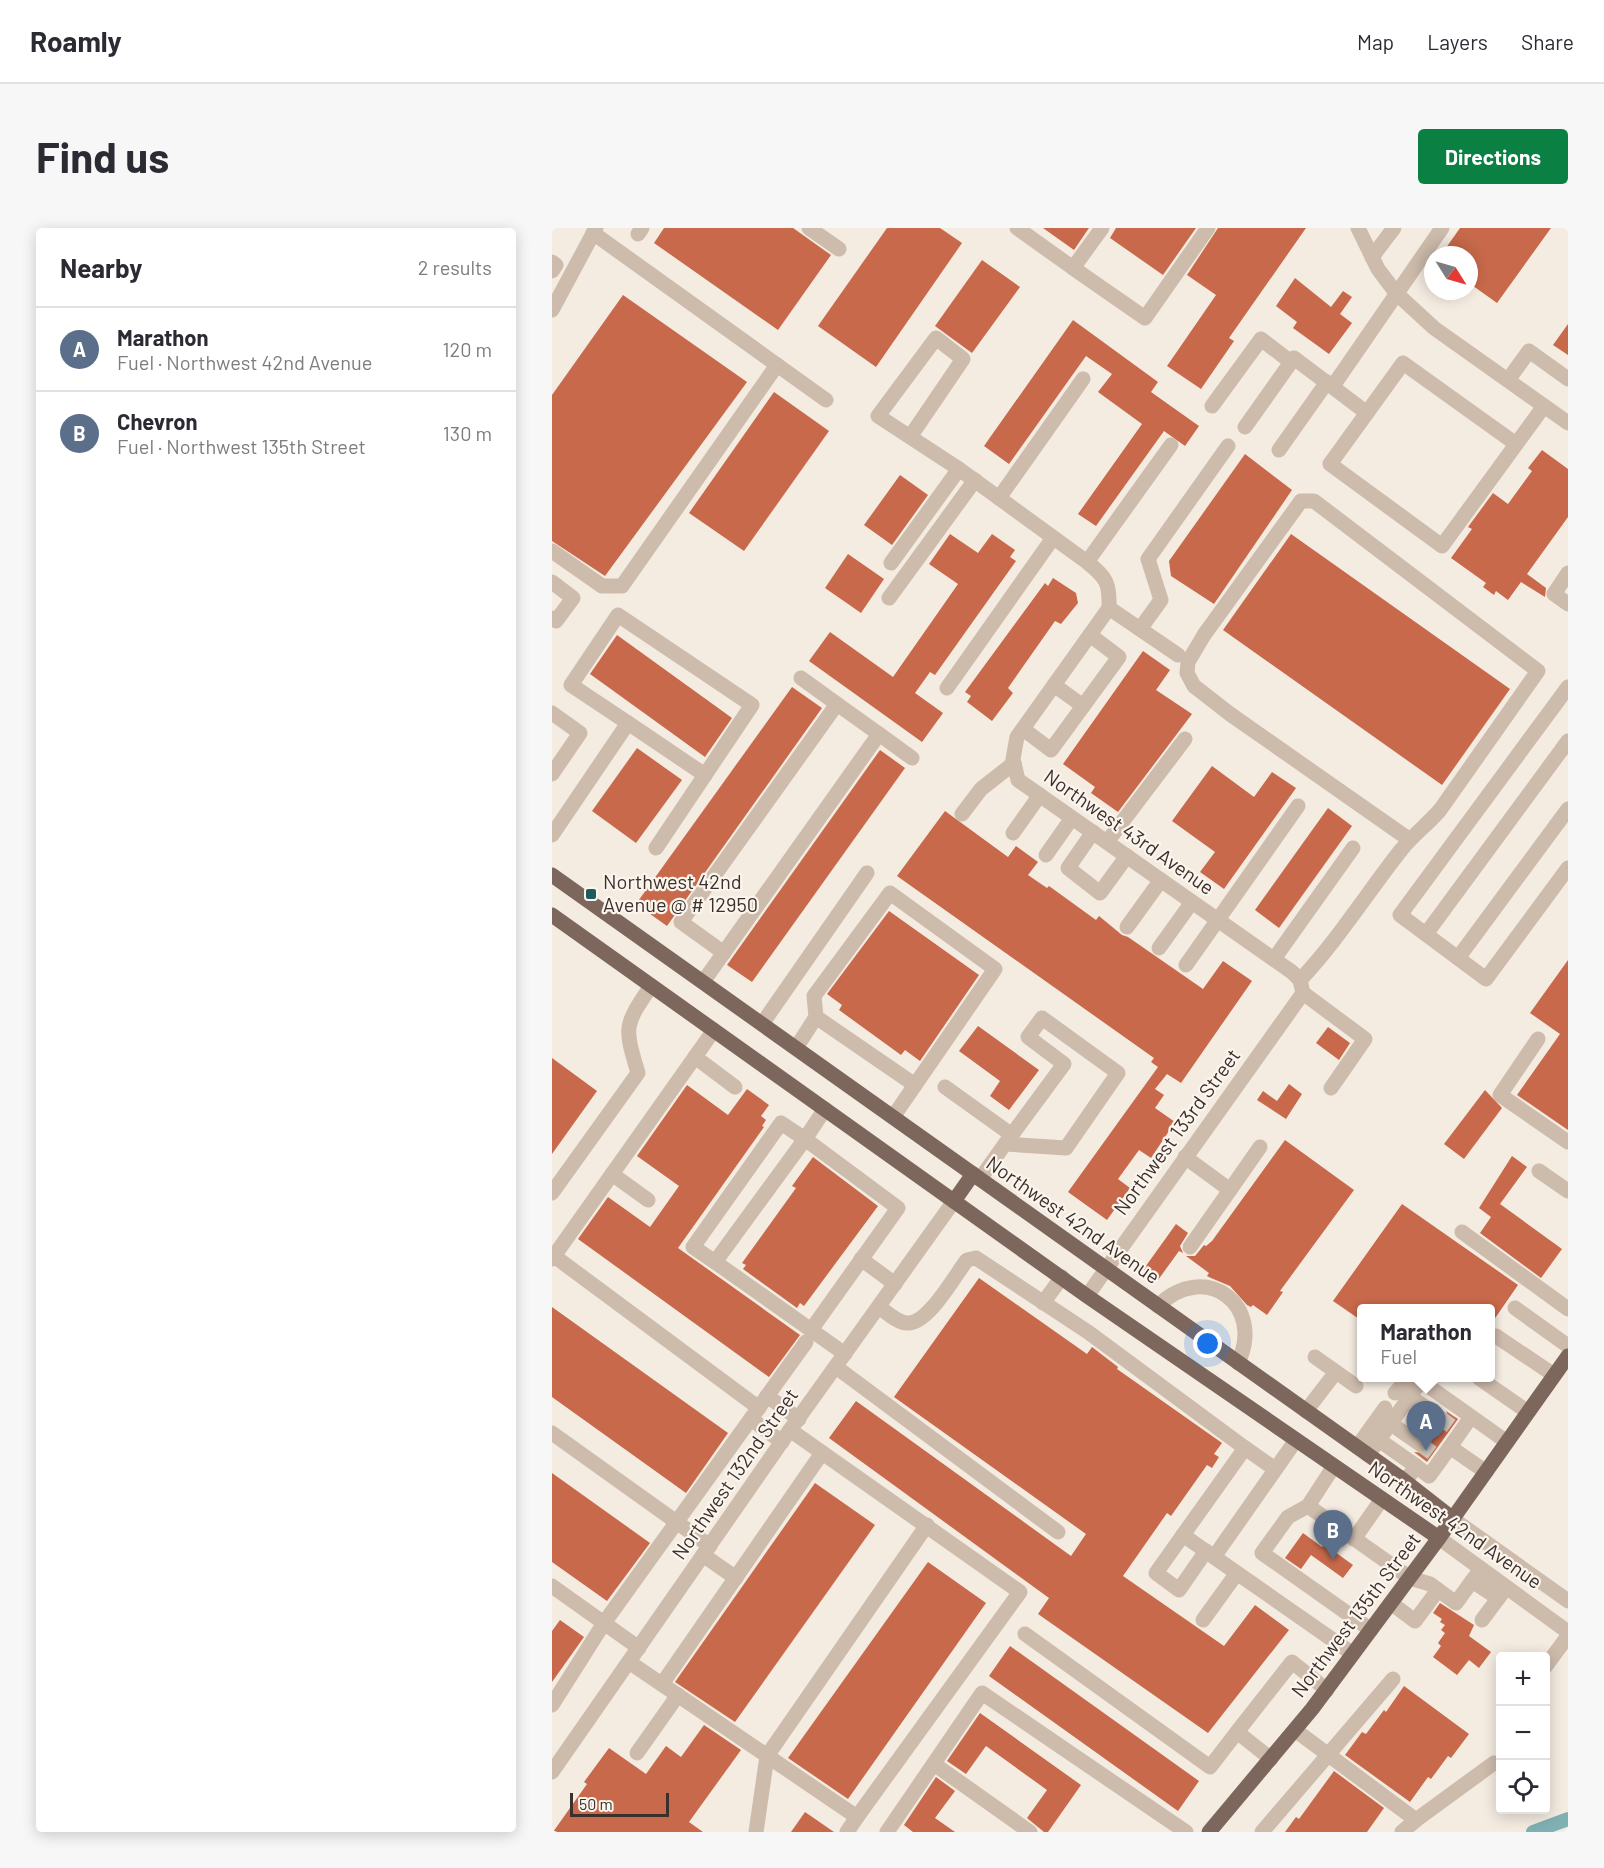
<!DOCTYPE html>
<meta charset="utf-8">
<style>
:root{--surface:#fff;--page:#f7f7f7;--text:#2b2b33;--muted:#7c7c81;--line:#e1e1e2;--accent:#0b8043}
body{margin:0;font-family:Barlow,sans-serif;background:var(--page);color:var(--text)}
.controls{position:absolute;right:18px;bottom:18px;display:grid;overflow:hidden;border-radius:6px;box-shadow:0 3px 15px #0003}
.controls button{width:54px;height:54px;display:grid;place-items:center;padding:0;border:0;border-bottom:2px solid var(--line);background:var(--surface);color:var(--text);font:30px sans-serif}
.compass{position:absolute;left:872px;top:18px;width:54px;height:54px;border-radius:50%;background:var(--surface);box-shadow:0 3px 15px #0003;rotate:127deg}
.scale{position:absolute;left:18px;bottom:15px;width:99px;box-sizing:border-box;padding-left:6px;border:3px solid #3b302b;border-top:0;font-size:16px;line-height:21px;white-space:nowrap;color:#3b302b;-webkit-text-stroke:4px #fbf5ee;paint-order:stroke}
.you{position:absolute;left:656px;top:1116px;width:21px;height:21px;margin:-15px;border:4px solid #fff;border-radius:50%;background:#1a73e8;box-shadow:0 0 0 9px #1a73e833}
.badge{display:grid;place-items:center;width:39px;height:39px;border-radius:50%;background:var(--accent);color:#fff;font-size:20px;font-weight:700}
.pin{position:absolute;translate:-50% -50px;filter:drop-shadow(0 2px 3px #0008)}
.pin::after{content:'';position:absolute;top:32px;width:21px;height:18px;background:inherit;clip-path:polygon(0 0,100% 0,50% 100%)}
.popup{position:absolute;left:805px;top:1076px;width:138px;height:78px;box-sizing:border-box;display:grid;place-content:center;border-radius:6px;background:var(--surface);filter:drop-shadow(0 2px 4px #0005);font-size:20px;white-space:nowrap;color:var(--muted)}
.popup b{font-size:22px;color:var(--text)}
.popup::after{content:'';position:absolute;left:50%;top:100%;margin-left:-12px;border:12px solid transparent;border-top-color:var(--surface)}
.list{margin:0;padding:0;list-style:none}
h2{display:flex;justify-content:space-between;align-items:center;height:78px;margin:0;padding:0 24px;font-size:26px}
h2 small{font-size:20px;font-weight:400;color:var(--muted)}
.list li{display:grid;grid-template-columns:39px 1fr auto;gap:18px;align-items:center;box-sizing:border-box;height:84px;padding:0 24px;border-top:2px solid var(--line)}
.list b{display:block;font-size:22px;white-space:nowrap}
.list p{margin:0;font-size:20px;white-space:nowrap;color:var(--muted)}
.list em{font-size:20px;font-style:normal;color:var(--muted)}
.icon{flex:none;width:33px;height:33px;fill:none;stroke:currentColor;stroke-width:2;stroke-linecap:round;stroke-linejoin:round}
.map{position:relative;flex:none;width:1016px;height:1604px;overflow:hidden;border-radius:6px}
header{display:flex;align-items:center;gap:36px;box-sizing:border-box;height:84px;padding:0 30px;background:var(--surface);border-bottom:2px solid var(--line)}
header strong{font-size:28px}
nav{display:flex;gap:33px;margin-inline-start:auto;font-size:21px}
.intro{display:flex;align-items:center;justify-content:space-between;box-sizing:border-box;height:144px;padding:0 36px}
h1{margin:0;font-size:42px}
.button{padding:15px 27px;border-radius:6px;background:var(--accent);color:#fff;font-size:21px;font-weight:700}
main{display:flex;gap:36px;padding:0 36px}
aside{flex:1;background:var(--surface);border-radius:6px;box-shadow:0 3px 15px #0003}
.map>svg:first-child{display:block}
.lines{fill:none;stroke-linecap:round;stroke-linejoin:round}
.canal{stroke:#7fb0b2;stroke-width:14}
.building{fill:#c8694b}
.minor-tunnel{stroke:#cfc6bd;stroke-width:15;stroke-dasharray:15 8;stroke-linecap:butt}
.minor{stroke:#cdbbac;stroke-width:15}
.major{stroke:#7d675c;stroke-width:15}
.poi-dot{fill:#1f5a5e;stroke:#fbf5ee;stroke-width:2}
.labels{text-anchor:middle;stroke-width:4.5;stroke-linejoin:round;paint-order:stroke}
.street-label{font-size:20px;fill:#3b302b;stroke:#fbf5ee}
.poi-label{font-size:20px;fill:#3b302b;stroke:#fbf5ee;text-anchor:start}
</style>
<header>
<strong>Roamly</strong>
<nav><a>Map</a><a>Layers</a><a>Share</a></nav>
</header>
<div class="intro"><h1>Find us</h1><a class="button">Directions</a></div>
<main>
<aside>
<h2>Nearby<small>2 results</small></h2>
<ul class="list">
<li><span class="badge" style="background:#5c6f8a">A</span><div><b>Marathon</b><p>Fuel · Northwest 42nd Avenue</p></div><em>120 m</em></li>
<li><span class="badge" style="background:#5c6f8a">B</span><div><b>Chevron</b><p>Fuel · Northwest 135th Street</p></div><em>130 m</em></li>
</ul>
</aside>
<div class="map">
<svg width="1016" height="1604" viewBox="0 0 1016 1604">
<rect width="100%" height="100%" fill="#f4ebe1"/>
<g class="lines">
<path class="canal" d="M981 1604 1016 1591"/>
</g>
<g class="building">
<path d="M112 0H241L279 27 226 102 102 15Z"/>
<path d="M335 0H388L410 15 324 139 266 98Z"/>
<path d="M491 0H537L522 22Z"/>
<path d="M564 0H644L611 47 558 10Z"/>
<path d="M666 0H754L677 110 682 113 649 161 615 138 664 67 635 47Z"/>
<path d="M908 0H999L945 75 917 55V27H889Z"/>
<path d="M430 32 468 59 420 125 383 98Z"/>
<path d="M743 50 779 79 791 63 800 69 788 86 800 95 777 126 741 100 745 94 724 78Z"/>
<path d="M71 67 195 154 53 348 0 313V167Z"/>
<path d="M521 92 606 154 599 164 647 198 633 218 612 203 544 298 526 286 590 196 546 164 560 146 534 128 457 236 432 218Z"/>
<path d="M1016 96V127L1001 117Z"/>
<path d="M222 164 277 203 192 323 137 285Z"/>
<path d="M990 222 1016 241V289L975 346 994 360 993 369 969 354 956 372 944 363 942 367 931 359 934 355 899 330 920 301 916 299 941 265 956 276 980 243 976 240Z"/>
<path d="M693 226 740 262 662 376 619 348 617 333Z"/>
<path d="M348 247 376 267 340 317 312 297Z"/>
<path d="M398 306 426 325 440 306 463 322 458 329 464 333 383 447 378 444 363 465 391 485 370 514 257 433 278 404 341 449 406 356 377 336Z"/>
<path d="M739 306 958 461 890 557 671 402Z"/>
<path d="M296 326 332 351 309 385 273 360Z"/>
<path d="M501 350 524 365 526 375 509 396 503 393 456 460 461 465 440 493 415 474 419 468 413 464 493 355 496 358Z"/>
<path d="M65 407 180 490 153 529 38 446Z"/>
<path d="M591 423 618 442 604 462 640 486 566 584 539 565 543 559 511 536Z"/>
<path d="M240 459 270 480 115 698 84 676Z"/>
<path d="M85 520 130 552 84 615 40 583Z"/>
<path d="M328 522 353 540 200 754 175 737Z"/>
<path d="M660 538 702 569 720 544 744 560 672 661 648 644 663 624 620 593Z"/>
<path d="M776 580 800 598 727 700 703 682Z"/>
<path d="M393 583 456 629 464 618 486 634 476 647 495 660 497 658 544 692 547 688 570 707 576 709 651 761 671 733 700 753 629 855 615 846 603 861 612 867 603 880 623 894 599 930 587 922 566 951 578 960 555 992 516 964 606 839 599 834 602 830 345 648Z"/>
<path d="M337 683 427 747 368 833 353 822 349 827 287 782 290 777 275 766Z"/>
<path d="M1016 732V902L965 867 1008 806 978 785Z"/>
<path d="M426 798 487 842 457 882 438 868 448 853 407 823Z"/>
<path d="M776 799 798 815 787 832 764 815Z"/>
<path d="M0 830 45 863 0 926Z"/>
<path d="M737 856 750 866 734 891 705 872 711 863 725 873Z"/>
<path d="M135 857 176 887 195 861 217 877 209 888 214 892 210 898 212 899 126 1020 248 1107 217 1149 26 1011 56 969 98 999 127 958 85 928Z"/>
<path d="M933 862 950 880 912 931 892 916Z"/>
<path d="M733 912 802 962 728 1063 731 1064 715 1087 701 1077 699 1079 695 1077 678 1058 659 1050 655 1048 657 1045 634 1028H643L652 1017 654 1018 660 1013Z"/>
<path d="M960 928 975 939 948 976 1010 1021 989 1050 928 1005 939 989 927 980Z"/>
<path d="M261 929 326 978 252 1078 248 1075 245 1080 191 1041 194 1037 190 1035 244 960 240 958Z"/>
<path d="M850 976 966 1057 939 1096V1080H810V1093L781 1073Z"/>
<path d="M624 996 636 1005 628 1018 631 1025 627 1023 606 1052 591 1042Z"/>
<path d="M427 1050 535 1126 540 1119 566 1139 565 1141 670 1215 662 1226 667 1229 660 1240 655 1237 619 1288 615 1285 571 1348 672 1418 703 1377 737 1402 656 1505 486 1386 497 1370 277 1210 304 1173 519 1328 534 1306 342 1169Z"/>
<path d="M0 1079 176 1205 134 1265 0 1169Z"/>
<path d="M894 1183 906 1191 875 1234 862 1224 872 1225 876 1222 878 1216 874 1208 882 1197 887 1199 895 1195 897 1189Z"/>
<path d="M0 1245 98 1315 55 1373 0 1334Z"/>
<path d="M263 1255 323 1297 183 1494 123 1454Z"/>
<path d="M751 1305 770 1319 772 1316 801 1337 791 1350 759 1327 749 1341 733 1330Z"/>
<path d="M376 1334 434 1375 296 1571 236 1530Z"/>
<path d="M888 1375 922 1397 917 1408 939 1424 927 1440 917 1432 905 1447 881 1429 889 1418 886 1415 893 1405 889 1402 893 1397 888 1394 890 1391 881 1385Z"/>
<path d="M8 1392 32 1409 0 1454V1403Z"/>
<path d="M458 1418 647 1553 626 1583 437 1448Z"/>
<path d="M852 1458 917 1506 899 1530 896 1528 879 1551 876 1549 858 1574 793 1527 810 1504 814 1506 832 1482 834 1484Z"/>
<path d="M428 1485 529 1557 496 1604H492L475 1590 495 1562 434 1518 414 1546 395 1533Z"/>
<path d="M152 1497 189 1522 137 1594 151 1604H1L35 1556 32 1554 57 1520 94 1546 114 1518 129 1529Z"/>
<path d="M782 1543 832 1580 815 1604H733L744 1589 747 1591Z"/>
<path d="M384 1549 403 1563 383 1590 403 1604H361L352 1597Z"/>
<path d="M253 1584 282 1604H239Z"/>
</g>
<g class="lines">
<g class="minor-tunnel">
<path d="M887 1189 902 1200"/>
<path d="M868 1216 883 1227"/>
</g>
<g class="minor">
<path d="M257 0 287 21"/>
<path d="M465 0 521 40"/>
<path d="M550 0 521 40 593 90 656 0"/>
<path d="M806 0 826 41 844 65 882 100 1016 195"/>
<path d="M41 5 274 172"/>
<path d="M86 6 90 0"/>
<path d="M820 29 842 0"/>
<path d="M0 34 4 37 0 43"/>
<path d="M0 82 44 0"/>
<path d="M956 152 977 123 1016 151"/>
<path d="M781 158 890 0"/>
<path d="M660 178 709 111 739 134"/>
<path d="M693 199 742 130 815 185"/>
<path d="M358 209 411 131 384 110 326 188 407 241 535 334C554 349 558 355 557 380L465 509 461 531 466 552 740 744 748 752 751 765"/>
<path d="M964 216 851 135 778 236 890 318 992 178"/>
<path d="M727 222 775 154"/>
<path d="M447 270 531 151"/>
<path d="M0 323 50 358H70L225 137"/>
<path d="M535 334 619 217"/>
<path d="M339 335 407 241"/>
<path d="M1016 345 1002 366 1016 376"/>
<path d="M0 354 21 370 4 393 0 390"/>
<path d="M337 370 423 252"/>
<path d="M557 380 626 427"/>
<path d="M588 401 609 372 596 331 676 218"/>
<path d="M249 450 285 476"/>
<path d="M502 457 531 478"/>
<path d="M1016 459 848 687 934 751 1016 640"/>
<path d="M395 460 501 310"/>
<path d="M0 485 28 505 0 546"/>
<path d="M76 495 19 457 66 387 200 477 153 547"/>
<path d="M471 501 499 522 567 429 538 407"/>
<path d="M327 506 360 530"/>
<path d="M410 586 429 561 462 535"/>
<path d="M541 604 516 640 548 665 575 628"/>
<path d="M461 605 488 567"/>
<path d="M0 607 76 495 153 547 104 620"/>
<path d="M555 614 633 511"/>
<path d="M494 627 520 590"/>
<path d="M575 699 609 652"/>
<path d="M874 706 1016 513"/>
<path d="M607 720 640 674"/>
<path d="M906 730 1016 581"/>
<path d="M722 731 801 620"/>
<path d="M634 737 746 578"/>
<path d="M748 752C786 712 815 665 849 622 861 607 876 596 888 582L986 443 762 273H749L652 407 636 434 635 445 642 458 678 486 858 612"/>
<path d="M151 754 327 506 285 476 129 694 172 725"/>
<path d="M751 765 813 811 779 860"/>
<path d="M264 789 363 857"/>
<path d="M210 796 315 645"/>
<path d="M986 811 948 867 1016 914"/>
<path d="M244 820 264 789 262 768 338 665 443 741 341 889"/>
<path d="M143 829 183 859"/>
<path d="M393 859 460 907"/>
<path d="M633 929 678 962 638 1019"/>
<path d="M987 943 1016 963"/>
<path d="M60 946 96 972"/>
<path d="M428 951 453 916 514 920 566 845 490 790 476 809 512 836 453 916"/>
<path d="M678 962 708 919"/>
<path d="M0 965 86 845C72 798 72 798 99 758"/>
<path d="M910 1004 1016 1081"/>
<path d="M2 1028 207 1180"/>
<path d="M0 1031 162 802"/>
<path d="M309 1031 343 1056"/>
<path d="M163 1034 141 1019 229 895 253 911 273 881"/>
<path d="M535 1068 751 765"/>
<path d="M491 1075 510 1049"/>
<path d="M606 1078C652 1032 714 1076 686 1135"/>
<path d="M327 1079C334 1084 346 1095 355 1095 376 1097 403 1047 415 1032L424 1030 536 1104 693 1220"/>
<path d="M963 1080 1016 1118"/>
<path d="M259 1102 346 980 253 911 163 1034 293 1126"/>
<path d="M944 1108 1002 1147"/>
<path d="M763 1129 804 1158"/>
<path d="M284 1139 506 1304"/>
<path d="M927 1150 976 1184"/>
<path d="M843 1165C851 1155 855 1151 869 1153"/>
<path d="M215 1168 247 1191"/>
<path d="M857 1168 887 1189"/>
<path d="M754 1183 784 1144"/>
<path d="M919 1189 898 1219 934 1244"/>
<path d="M199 1191 230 1214"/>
<path d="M838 1195 868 1216"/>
<path d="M0 1205 158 1318"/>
<path d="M744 1212 662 1329 801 1426"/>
<path d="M827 1212 864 1238"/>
<path d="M805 1219 833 1180"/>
<path d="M816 1227 869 1153 955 1214"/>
<path d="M782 1238 756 1278 858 1350 878 1356 904 1375 920 1353"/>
<path d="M853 1254 864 1238 877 1248 898 1219"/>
<path d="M756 1278 736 1289 710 1325 819 1402"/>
<path d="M901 1291 1016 1373"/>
<path d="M631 1307 604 1345 627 1362 654 1323"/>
<path d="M887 1310 1016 1404"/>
<path d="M802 1311 830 1271"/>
<path d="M151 1327 184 1350"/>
<path d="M662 1329 631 1307 693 1220 723 1241"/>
<path d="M925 1346 920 1353 946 1370"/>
<path d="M0 1358 87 1420"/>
<path d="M839 1375 863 1393 886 1362"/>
<path d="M651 1392 685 1345"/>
<path d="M930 1392 951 1364"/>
<path d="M473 1406 658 1539 685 1504 719 1531"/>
<path d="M77 1434 305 1589 468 1364 238 1202"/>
<path d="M993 1439 1016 1408"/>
<path d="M110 1456 270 1225"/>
<path d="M0 1477 52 1395 254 1114"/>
<path d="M743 1502 864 1592 850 1604"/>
<path d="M685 1504 740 1434 775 1462"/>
<path d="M85 1525 126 1467"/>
<path d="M382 1536 478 1604"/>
<path d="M0 1544 238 1202 402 973"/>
<path d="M864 1592 942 1535"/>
<path d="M204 1604 215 1528 375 1297"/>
<path d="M295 1604 305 1589"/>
<path d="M335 1604 430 1465 634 1604"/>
<path d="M710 1604 841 1451"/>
</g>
<g class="major">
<path d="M0 647 846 1248 901 1291"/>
<path d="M0 687 535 1068 887 1310"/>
<path d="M402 973 421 946"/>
<path d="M657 1604 760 1481 887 1310 1016 1128"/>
</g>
</g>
<rect class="poi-dot" x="33" y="660" width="12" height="12" rx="3"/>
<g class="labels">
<g class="street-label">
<text transform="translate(577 604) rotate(35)" y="7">Northwest 43rd Avenue</text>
<text transform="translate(625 904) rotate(-54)" y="7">Northwest 133rd Street</text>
<text transform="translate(521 992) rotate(35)" y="7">Northwest 42nd Avenue</text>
<text transform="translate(183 1246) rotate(-55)" y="7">Northwest 132nd Street</text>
<text transform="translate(903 1297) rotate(35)" y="7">Northwest 42nd Avenue</text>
<text transform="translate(804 1387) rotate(-53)" y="7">Northwest 135th Street</text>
</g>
<g class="poi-label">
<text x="51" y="661">Northwest 42nd<tspan x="51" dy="23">Avenue @ # 12950</tspan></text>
</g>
</g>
</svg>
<div class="controls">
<button>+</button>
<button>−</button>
<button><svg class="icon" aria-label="locate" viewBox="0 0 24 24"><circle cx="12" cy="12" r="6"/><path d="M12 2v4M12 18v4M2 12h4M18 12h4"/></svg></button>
</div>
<svg class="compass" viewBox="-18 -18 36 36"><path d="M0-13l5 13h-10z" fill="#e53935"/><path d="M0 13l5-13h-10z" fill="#7c7c81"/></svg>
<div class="scale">50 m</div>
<div class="you"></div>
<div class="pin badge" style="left:874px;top:1223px;background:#5c6f8a">A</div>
<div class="popup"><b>Marathon</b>Fuel</div>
<div class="pin badge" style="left:781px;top:1332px;background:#5c6f8a">B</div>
</div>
</main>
